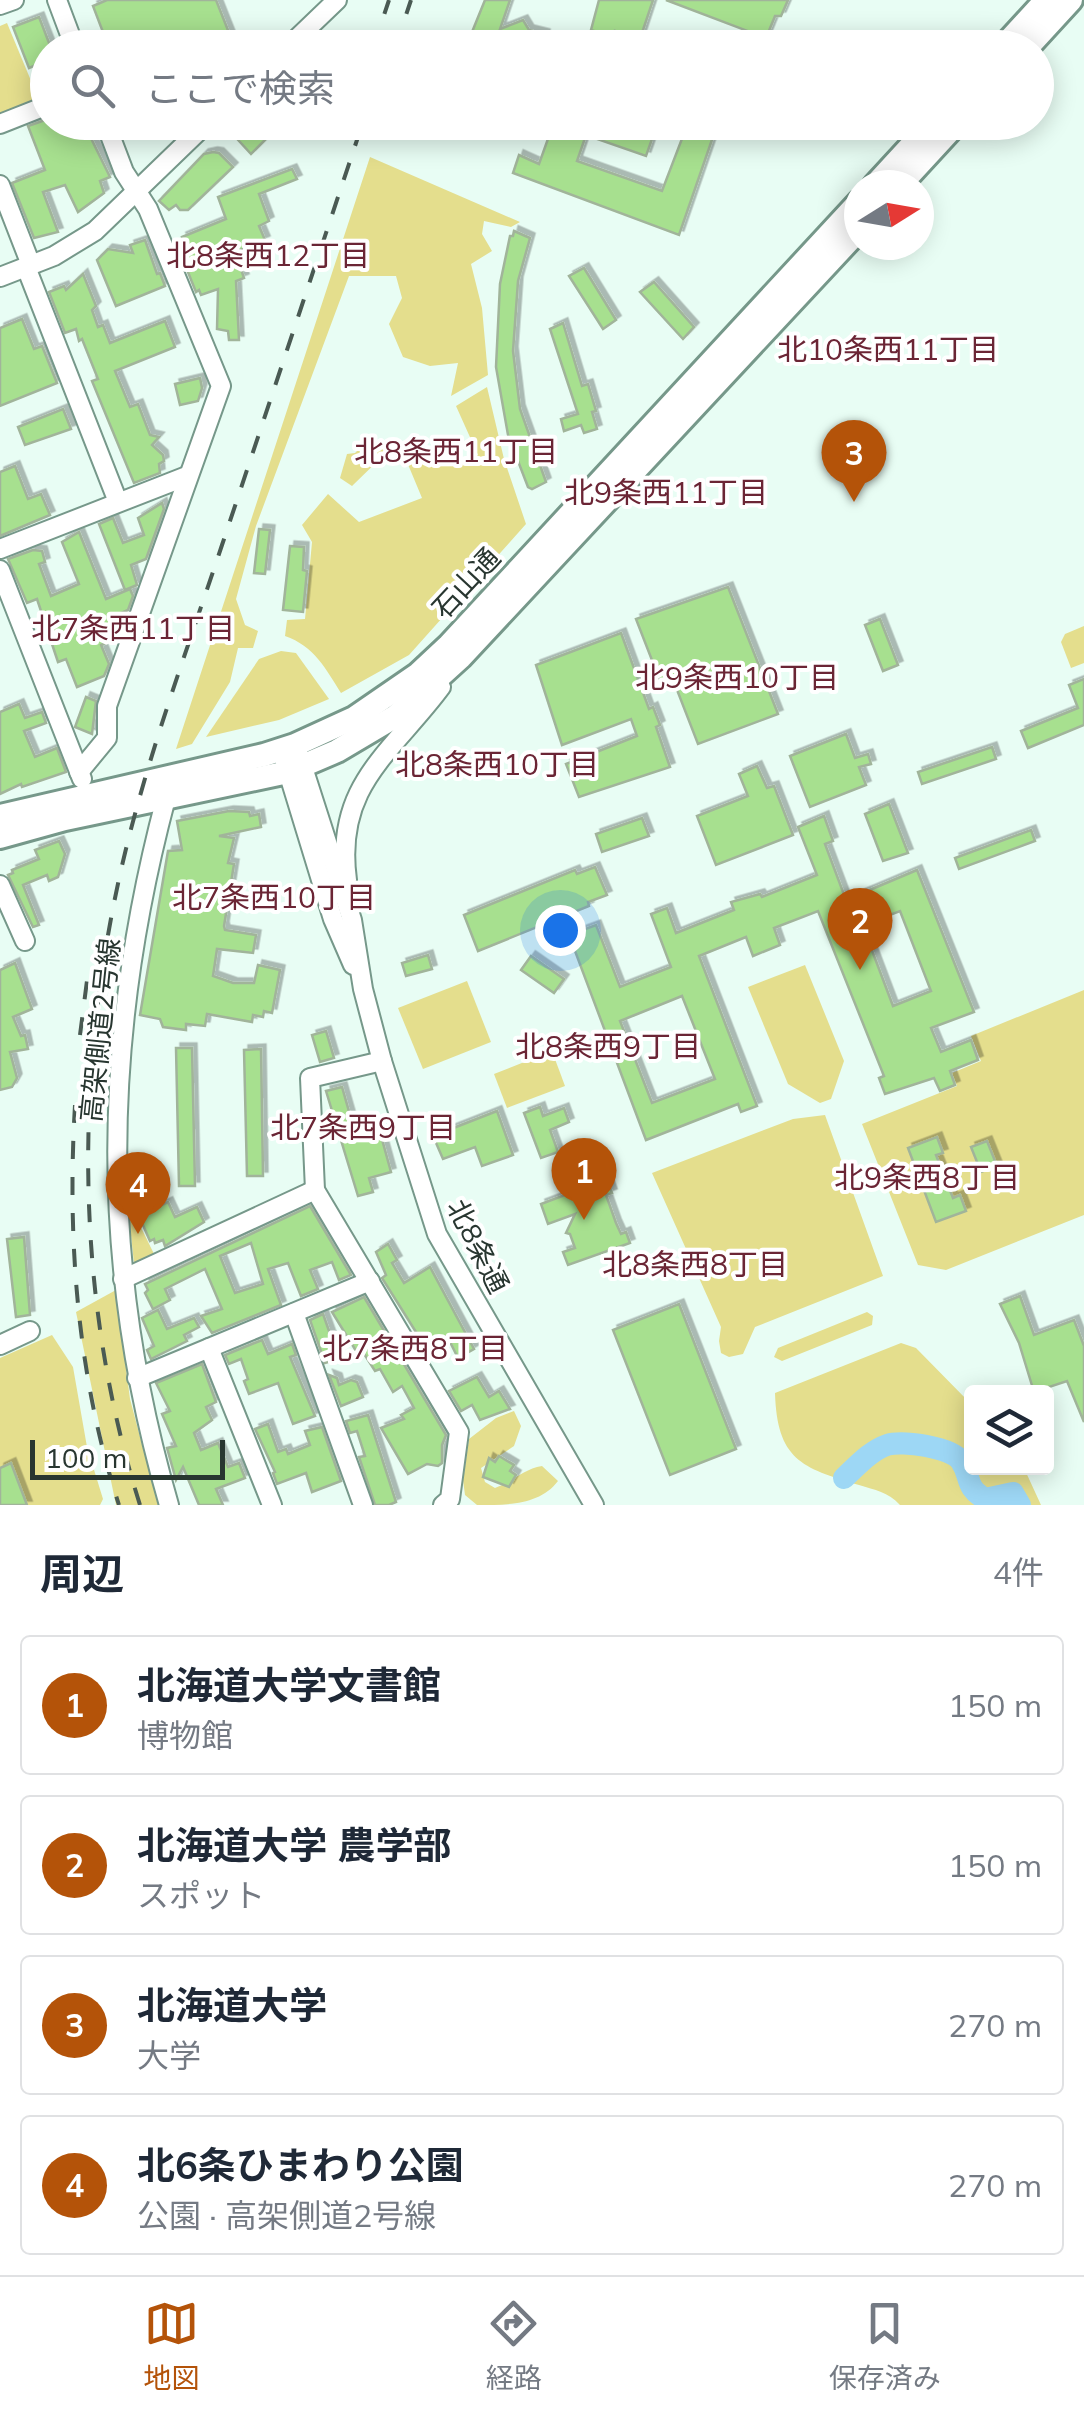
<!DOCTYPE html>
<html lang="ja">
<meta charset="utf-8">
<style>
:root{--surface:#fff;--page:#f2f2f3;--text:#1f2937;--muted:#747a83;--line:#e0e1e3;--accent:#b45309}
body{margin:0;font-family:Mulish,"Noto Sans JP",sans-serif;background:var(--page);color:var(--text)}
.controls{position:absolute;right:30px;bottom:30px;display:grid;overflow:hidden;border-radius:10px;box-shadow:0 5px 25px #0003}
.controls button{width:90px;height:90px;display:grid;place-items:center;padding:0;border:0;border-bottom:2px solid var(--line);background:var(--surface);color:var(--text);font:50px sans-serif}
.compass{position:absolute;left:844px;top:170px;width:90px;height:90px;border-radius:50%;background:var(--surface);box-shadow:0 5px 25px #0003;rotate:79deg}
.scale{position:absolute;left:30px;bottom:25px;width:195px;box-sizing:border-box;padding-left:10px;border:5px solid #283630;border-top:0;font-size:28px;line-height:35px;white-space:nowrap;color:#283630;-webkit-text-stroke:8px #fff;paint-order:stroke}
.you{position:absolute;left:560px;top:930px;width:35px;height:35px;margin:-25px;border:8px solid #fff;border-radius:50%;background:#1a73e8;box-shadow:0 0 0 15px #1a73e833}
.badge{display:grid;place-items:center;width:65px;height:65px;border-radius:50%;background:var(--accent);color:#fff;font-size:32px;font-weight:700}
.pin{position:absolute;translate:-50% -82px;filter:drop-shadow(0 2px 5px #0008)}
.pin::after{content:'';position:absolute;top:52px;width:35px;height:30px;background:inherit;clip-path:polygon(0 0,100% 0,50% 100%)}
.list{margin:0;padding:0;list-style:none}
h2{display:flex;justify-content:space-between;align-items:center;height:130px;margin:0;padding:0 40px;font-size:42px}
h2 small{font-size:32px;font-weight:400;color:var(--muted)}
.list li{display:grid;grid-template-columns:65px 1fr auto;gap:30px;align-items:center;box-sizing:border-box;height:140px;margin:0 20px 20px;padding:0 20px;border:2px solid var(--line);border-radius:10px}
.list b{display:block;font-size:38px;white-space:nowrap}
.list p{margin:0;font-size:32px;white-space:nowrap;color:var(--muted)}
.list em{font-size:32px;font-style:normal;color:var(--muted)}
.icon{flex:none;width:55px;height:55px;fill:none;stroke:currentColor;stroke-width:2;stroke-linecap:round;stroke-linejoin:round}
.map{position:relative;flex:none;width:1084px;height:1505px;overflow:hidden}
.search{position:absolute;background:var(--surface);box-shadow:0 5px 25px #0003;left:30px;right:30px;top:30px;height:110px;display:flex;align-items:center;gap:25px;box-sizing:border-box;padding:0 35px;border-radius:55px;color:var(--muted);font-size:38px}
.sheet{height:770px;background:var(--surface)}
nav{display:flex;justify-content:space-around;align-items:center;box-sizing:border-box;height:140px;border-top:2px solid var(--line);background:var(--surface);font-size:28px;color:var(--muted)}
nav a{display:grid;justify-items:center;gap:5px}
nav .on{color:var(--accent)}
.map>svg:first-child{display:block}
.green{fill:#e4de8d}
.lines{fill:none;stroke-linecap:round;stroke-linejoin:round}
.river{stroke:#9dd7f5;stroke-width:22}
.building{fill:#a7e08f;stroke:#a1b49a;stroke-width:2.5;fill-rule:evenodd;filter:url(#shadow)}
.minor-casing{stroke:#76988a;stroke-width:22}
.major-casing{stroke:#76988a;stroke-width:28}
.minor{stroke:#fff;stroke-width:18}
.major{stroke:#fff;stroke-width:22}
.rail{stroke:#4a5a53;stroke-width:4;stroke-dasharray:18 18;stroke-linecap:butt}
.labels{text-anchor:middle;stroke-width:8;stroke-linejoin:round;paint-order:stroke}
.street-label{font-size:28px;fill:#283630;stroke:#fff}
.neighbourhood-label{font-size:30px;fill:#6b2535;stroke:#fff}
</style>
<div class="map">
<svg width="1084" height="1505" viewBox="0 0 1084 1505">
<defs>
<filter id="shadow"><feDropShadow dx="4.5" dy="-4.5" stdDeviation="0" flood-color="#0004"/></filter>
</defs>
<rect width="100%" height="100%" fill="#e8fdf4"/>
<g class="green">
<path d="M7 23 39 100 0 116V26Z"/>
<path d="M370 157 520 222 511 227 484 221 482 234 492 251 471 264 482 308 488 375 451 396 458 363 430 366 403 357 389 324 402 298 396 276H349L256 526 236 599 245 625 258 631 253 648H238L230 682 192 744 176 749Z"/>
<path d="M487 387 504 459 526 524 409 655 341 693C326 669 314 646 285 636L287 620 305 619 312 542 302 525 328 494 359 522 422 498 407 462 443 439 457 465 478 455 456 406Z"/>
<path d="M365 443 389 450 352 486 340 478 347 454 355 453Z"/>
<path d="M1084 626V663L1071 668 1061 642 1065 634Z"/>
<path d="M281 651 296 653 329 699 279 720 206 737 259 659Z"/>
<path d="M805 965 844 1061 831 1099 820 1103 788 1084 748 987Z"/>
<path d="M467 981 491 1042 423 1069 398 1008Z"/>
<path d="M1084 990V1215L946 1270 918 1265 862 1124 957 1086 952 1073 981 1061 971 1036Z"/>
<path d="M552 1051 565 1086 507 1108 494 1074Z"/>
<path d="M825 1115 883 1276 755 1327 743 1354 729 1357 721 1353 719 1341 721 1327 652 1173 793 1119Z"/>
<path d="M131 1207 155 1256 141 1264 134 1263 128 1208Z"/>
<path d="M116 1290 130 1399 158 1505H116L76 1312Z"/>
<path d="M867 1312 873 1316 872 1325 782 1361 774 1357 778 1348Z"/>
<path d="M52 1335 73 1367 87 1447 103 1499 100 1505H0V1358Z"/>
<path d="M901 1343 916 1348 971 1404 972 1468H1024L1041 1505H900C888 1492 875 1490 859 1485 801 1468 777 1459 775 1393Z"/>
<path d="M514 1411 521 1426 514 1446 481 1468 485 1482 495 1488C513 1482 523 1469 542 1466L558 1481C540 1505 508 1505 477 1505L465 1495 463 1480 469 1439 496 1418Z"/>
</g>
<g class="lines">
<path class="river" d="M844 1478C857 1466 870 1451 887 1445 902 1440 951 1447 961 1461 972 1478 964 1486 985 1499L1013 1493 1020 1505"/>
</g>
<g class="building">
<path d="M107 0H216L235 48H109L93 6Z"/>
<path d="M485 0H510L500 29 523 20 529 30 545 34 541 48H446L470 37Z"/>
<path d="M599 0H653L640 39 615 31 614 38 591 30Z"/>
<path d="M666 0H788L781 16H775L766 38Z"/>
<path d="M39 17 51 48H48V60L29 68 13 27Z"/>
<path d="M48 119V122H83L110 177 100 181 104 193 78 212 65 185 43 192 58 232 34 238 12 183 45 170 28 126Z"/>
<path d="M237 122H270L276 129 251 154 229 130Z"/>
<path d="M554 122H658L646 156 586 135 577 161 662 191 688 123 715 131 679 235 513 173 519 155 539 164Z"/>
<path d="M213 152 219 153 233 167 188 210H180L176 205 169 210 159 201 204 154Z"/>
<path d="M292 169 297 179 259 194 269 221 259 226 265 240 235 252 244 278 236 281 239 340H229L228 331 217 329 218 289 201 295 199 290 196 292 177 245 184 242 182 237 226 219 218 197Z"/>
<path d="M514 231 530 238 518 281 513 351 520 409 546 482 532 489 528 487 508 435 496 367 500 284 510 236H513Z"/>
<path d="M145 240 157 274 160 273 165 286 116 306 97 260 108 249 133 253 130 245Z"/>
<path d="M584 268 616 320 603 329 569 276Z"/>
<path d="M83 274 96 306 92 310 98 327 103 325 110 343 165 321 175 347 115 371 130 407 138 404 150 435 159 437 152 445 163 455 164 461 159 464 160 473 134 483 92 381 98 379 82 339 79 341 76 329 65 333 49 292 64 286 66 290Z"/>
<path d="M654 282 694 327 683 339 640 292Z"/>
<path d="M22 319 34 349 42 346 57 383 0 406V328Z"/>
<path d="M563 323 582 386 588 384 596 411 592 412 597 429 584 433 581 425 564 431 561 419 578 414 550 329Z"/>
<path d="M200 378 202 388 198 401 180 405 175 384Z"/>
<path d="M63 409 71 429 25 445 18 427Z"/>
<path d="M15 466 28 499 41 494 50 515 0 536V472Z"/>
<path d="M162 503 164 509 146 559 131 565 137 585 125 590 99 524 113 518 123 543 144 535 138 518Z"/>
<path d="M259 529 270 530 265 574 254 573Z"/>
<path d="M79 532 106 599 130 589 133 596 128 610 121 613 124 621 118 638 101 645 109 664 104 676 77 687 66 659 58 662 37 599 27 603 8 559 33 550 42 551 45 562 39 564 51 596 79 584 62 542Z"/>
<path d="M290 546 304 547 303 570 307 571 303 612 283 610Z"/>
<path d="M728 587 778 714 698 744 674 682 662 686 636 619Z"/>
<path d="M880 619 898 665 883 671 865 625Z"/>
<path d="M621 633 649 709 653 707 660 725 656 727 670 767 579 797 566 764 637 736 631 719 562 745 536 665Z"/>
<path d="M1084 679V725L1028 748 1021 731 1078 708 1069 685Z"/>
<path d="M86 697 96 701 92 734 75 727Z"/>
<path d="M19 704 25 718 42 712 46 723 24 731 35 757 57 748 66 772 22 787 21 784 0 794V712Z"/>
<path d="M846 734 855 758 868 754 871 764 859 767 866 785 810 807 790 756Z"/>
<path d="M992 747 996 759 922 784 918 772Z"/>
<path d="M757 766 767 788 774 786 793 835 716 865 697 816 748 796 739 774Z"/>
<path d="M889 804 908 853 883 861 865 814Z"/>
<path d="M229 811 249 812 250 816 259 814 261 827 219 836 234 838 228 863 234 864 224 926 225 930 256 935 253 953 217 949 213 976 233 983H254L258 965 280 970 272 1013 264 1011 263 1017 253 1015 252 1022 207 1014 205 1026 186 1024V1030L163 1027 160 1019 140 1015 168 851 182 850 177 821Z"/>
<path d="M824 816 833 841 825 844 846 900 917 870 974 1012 931 1028 941 1052 971 1040 978 1060 950 1071 955 1085 940 1091 934 1078 885 1094 879 1078 884 1076 818 911 774 928 780 945 753 956 746 937 699 956 757 1106 741 1112 738 1104 646 1140 569 935 596 925 620 987 671 967 651 914 667 908 676 933 734 910 731 902 760 894 762 897 817 875 798 827ZM900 911 931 991 893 1006 865 932 868 930 866 924ZM682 996 715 1079 652 1103 620 1021Z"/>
<path d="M642 818 649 836 602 852 596 834Z"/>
<path d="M1031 830 1035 841 959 869 955 858Z"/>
<path d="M59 841 65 854 58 877 49 881 47 875 23 885 39 925 33 927 8 875 13 873 12 870 39 859 35 850Z"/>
<path d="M595 867 607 895 588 902 589 906 478 951 464 915 575 870 577 874Z"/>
<path d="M428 955 432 969 406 976 402 963Z"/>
<path d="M531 956 564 979 554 993 521 970Z"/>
<path d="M15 963 32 1009 13 1017 21 1036 25 1035 28 1049 10 1052 17 1078 12 1087 0 1090V970Z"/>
<path d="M326 1031 334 1058 320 1062 312 1035Z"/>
<path d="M176 1048H192L195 1186H179Z"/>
<path d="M261 1049 263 1176H247L244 1050Z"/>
<path d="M342 1087 354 1129 378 1125 391 1172 369 1178 373 1192 358 1196 326 1091Z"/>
<path d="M540 1107 543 1116 564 1108 569 1122 550 1130 558 1152 541 1158 524 1113Z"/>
<path d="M497 1111 513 1155 482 1166 475 1147 443 1159 433 1136Z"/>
<path d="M937 1137 943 1153 936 1155 953 1198 960 1195 966 1211 936 1222 908 1148Z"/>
<path d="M987 1141 997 1166 981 1172 971 1147Z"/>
<path d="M607 1179 612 1193 606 1195 616 1223 621 1234 626 1232 630 1243 568 1265 563 1252 575 1248 570 1234 566 1233 575 1214 548 1224 541 1204Z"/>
<path d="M168 1202 175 1217 197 1207 204 1222 165 1246 163 1240 155 1243 154 1239 150 1241 139 1216Z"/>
<path d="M310 1206 351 1275 339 1280 332 1262 310 1270 318 1289 301 1296 288 1263 268 1269 281 1305 212 1333 201 1316 222 1309 205 1269 165 1289 170 1300 153 1309 145 1293 148 1290 145 1284ZM251 1243 263 1284 235 1293 220 1256Z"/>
<path d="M24 1237 30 1315 16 1317 7 1239Z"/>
<path d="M388 1244 397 1260 392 1263 404 1283 430 1267 474 1349 458 1358 447 1336 426 1348 382 1278 386 1275 376 1252Z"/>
<path d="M1020 1296 1034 1335 1074 1320 1084 1346V1422L1067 1381 1034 1392 1019 1343 1000 1304Z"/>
<path d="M364 1297 446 1435 442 1445V1463L438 1466 427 1464 408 1474 381 1428 404 1419 401 1415 414 1408 402 1386 393 1392 380 1369 375 1371 361 1349 356 1351 332 1312Z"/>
<path d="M679 1304 736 1449 670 1475 613 1330Z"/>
<path d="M158 1310 167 1329 194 1318 199 1327 184 1335 187 1341 151 1359 147 1350 154 1346 142 1318Z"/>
<path d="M323 1314 339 1359 325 1363 310 1320Z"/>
<path d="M262 1340 268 1354 292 1344 296 1355 290 1357 315 1416 293 1424 278 1383 249 1394 244 1381 248 1379 241 1359 229 1364 225 1355Z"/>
<path d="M202 1364 216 1402 206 1407 212 1420 194 1433 201 1450 218 1443 228 1467 239 1463 245 1478 216 1489 223 1505H199L183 1467 176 1480 167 1448 176 1446 162 1414 170 1411 156 1383Z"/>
<path d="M329 1375 337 1378 339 1385 351 1380 357 1382 363 1397 341 1406Z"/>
<path d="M477 1377 489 1397 499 1391 510 1409 480 1420 472 1405 461 1411 449 1391Z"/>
<path d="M368 1415 396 1502 389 1505H375L359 1457 365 1456 357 1431 350 1433 346 1421Z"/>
<path d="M268 1424 278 1452 286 1449 288 1454 310 1445 305 1431 322 1427 341 1481 312 1492 306 1473 277 1484 273 1473 275 1472 255 1429Z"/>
<path d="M499 1456 514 1465 510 1471 516 1475 509 1487 483 1477 489 1458 495 1462Z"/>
<path d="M11 1463 27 1505H0V1468Z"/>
</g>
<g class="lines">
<g class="minor-casing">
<g id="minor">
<path d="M57 0 75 48"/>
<path d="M0 5 14 0"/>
<path d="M287 48 337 0"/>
<path d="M0 124 48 105"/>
<path d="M0 185 31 265"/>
<path d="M26 267 118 502"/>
<path d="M0 277 54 256 95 231 208 122"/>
<path d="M0 549 187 476"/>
<path d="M0 570 82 779"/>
<path d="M299 755 352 920 363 989 382 1061 437 1234 594 1505"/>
<path d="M285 762 333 919 353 965"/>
<path d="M79 772 107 738V706L221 386 148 209 124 172 105 122"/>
<path d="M166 798C102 1039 99 1265 169 1505"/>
<path d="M347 880C334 785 392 753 441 687"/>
<path d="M0 885 25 941"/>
<path d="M382 1061 310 1078 315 1190 459 1432 450 1499 443 1505"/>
<path d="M123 1279 315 1190"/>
<path d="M294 1313 363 1505"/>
<path d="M0 1345 30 1331"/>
<path d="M209 1348 272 1505"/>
<path d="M137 1378 370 1281"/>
</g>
</g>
<g class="major-casing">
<g id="major">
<path d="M1002 48 1046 0"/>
<path d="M1027 48 1071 0"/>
<path d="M875 185 933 122"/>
<path d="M900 185 958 122"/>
<path d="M0 816 264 755 295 745 354 718 418 674 449 645 859 202"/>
<path d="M0 837 65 819 288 772 337 751 396 716 461 657 859 230"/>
</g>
</g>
<use href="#minor" class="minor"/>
<use href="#major" class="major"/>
<g class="rail">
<path d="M373 48 389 0"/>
<path d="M395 48 411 0"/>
<path d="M80 1035 89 965"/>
<path d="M75 1105C67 1238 77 1377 119 1505"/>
<path d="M140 1505C75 1300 74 1079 121 870 146 760 186 653 222 545 269 404 316 263 363 122"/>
</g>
</g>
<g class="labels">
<g class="street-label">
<text transform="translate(466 583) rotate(-47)" y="10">石山通</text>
<text transform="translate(100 1030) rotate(-84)" y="10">高架側道2号線</text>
<text transform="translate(478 1246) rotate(63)" y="10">北8条通</text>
</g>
<g class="neighbourhood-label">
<text x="268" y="266">北8条西12丁目</text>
<text x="888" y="360">北10条西11丁目</text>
<text x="456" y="462">北8条西11丁目</text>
<text x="666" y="503">北9条西11丁目</text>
<text x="133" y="639">北7条西11丁目</text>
<text x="737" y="688">北9条西10丁目</text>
<text x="497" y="775">北8条西10丁目</text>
<text x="274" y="908">北7条西10丁目</text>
<text x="608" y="1057">北8条西9丁目</text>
<text x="363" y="1138">北7条西9丁目</text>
<text x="927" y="1188">北9条西8丁目</text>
<text x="695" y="1275">北8条西8丁目</text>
<text x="415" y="1359">北7条西8丁目</text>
</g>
</g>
</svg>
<div class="controls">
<button><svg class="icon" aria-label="layers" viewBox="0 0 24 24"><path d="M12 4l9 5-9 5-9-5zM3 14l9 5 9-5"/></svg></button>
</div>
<svg class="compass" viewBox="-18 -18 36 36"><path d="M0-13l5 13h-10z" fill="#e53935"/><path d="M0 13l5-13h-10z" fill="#747a83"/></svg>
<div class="scale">100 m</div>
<div class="you"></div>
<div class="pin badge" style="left:584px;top:1220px">1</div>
<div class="pin badge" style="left:860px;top:970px">2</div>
<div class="pin badge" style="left:854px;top:502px">3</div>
<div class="pin badge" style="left:138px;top:1234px">4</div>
<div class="search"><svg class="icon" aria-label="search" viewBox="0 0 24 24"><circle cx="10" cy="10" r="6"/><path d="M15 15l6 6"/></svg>ここで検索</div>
</div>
<section class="sheet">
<h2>周辺<small>4件</small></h2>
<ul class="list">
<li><span class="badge">1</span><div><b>北海道大学文書館</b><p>博物館</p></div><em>150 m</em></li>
<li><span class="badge">2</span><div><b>北海道大学 農学部</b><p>スポット</p></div><em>150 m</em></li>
<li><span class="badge">3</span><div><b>北海道大学</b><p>大学</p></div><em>270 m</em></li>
<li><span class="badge">4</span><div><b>北6条ひまわり公園</b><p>公園 · 高架側道2号線</p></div><em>270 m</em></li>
</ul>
</section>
<nav>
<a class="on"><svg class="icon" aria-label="map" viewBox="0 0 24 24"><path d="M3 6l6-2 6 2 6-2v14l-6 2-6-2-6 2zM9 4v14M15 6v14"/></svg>地図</a>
<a><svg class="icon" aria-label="directions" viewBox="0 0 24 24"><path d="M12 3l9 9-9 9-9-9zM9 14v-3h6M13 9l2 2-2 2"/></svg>経路</a>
<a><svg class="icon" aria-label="saved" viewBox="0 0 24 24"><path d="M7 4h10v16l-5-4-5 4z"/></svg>保存済み</a>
</nav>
